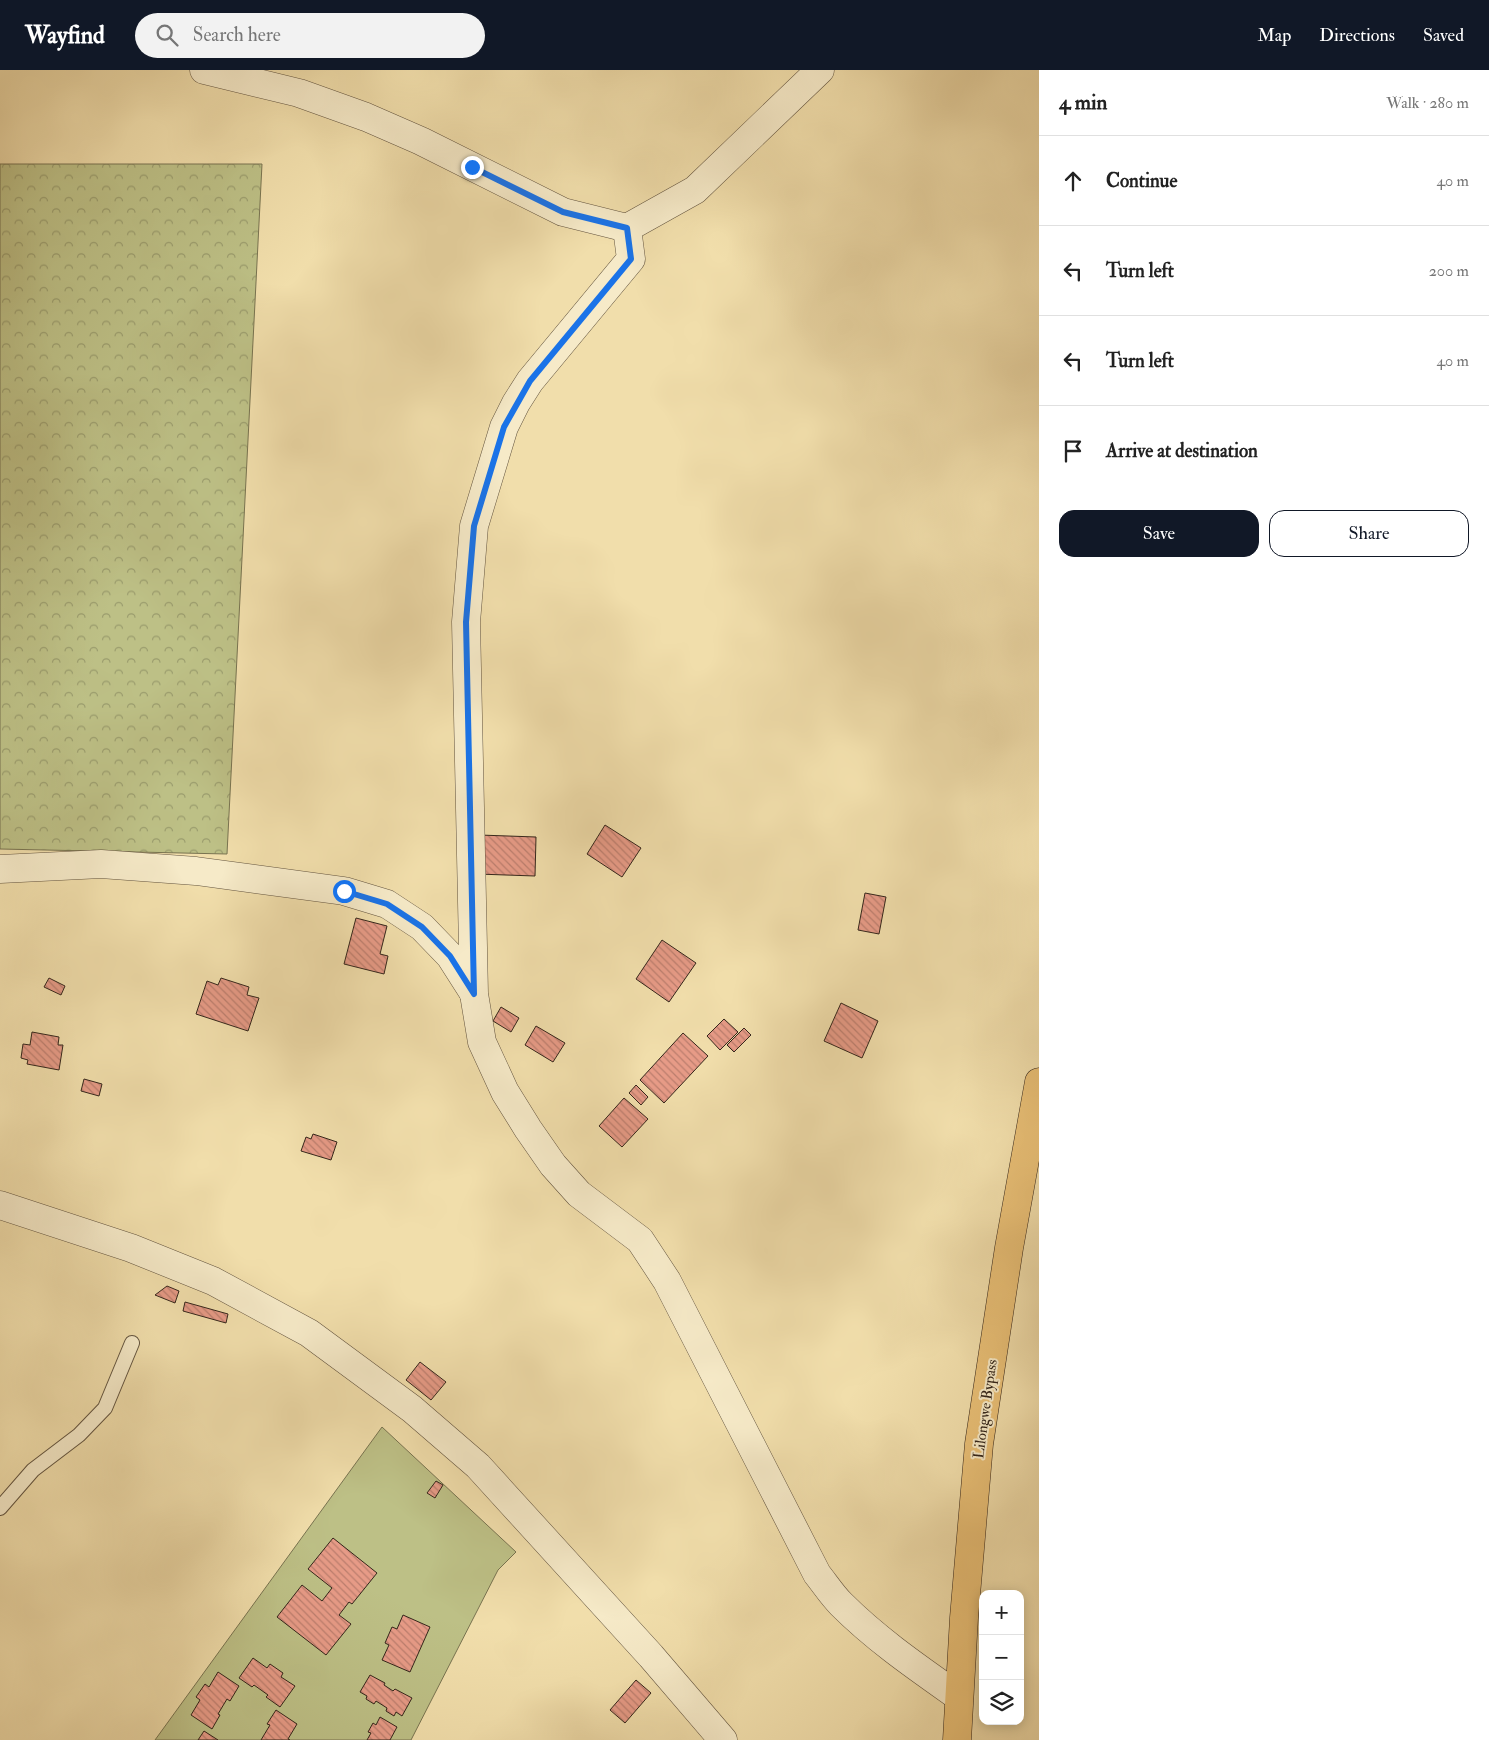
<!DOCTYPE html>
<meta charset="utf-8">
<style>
:root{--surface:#fff;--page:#f2f2f2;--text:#222;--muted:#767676;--line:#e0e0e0;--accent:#111827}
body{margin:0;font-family:"IM FELL Double Pica",serif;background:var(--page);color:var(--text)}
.controls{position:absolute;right:15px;bottom:15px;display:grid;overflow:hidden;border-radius:10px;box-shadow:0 2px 12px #0003}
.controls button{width:45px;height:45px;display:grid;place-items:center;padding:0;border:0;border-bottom:1px solid var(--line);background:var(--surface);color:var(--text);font:25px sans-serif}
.stop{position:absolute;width:15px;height:15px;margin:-11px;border:4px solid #1a73e8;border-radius:50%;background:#fff}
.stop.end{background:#1a73e8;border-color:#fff;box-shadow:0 1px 5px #0008}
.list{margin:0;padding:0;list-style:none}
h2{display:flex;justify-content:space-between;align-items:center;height:65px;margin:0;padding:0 20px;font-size:21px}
h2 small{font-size:16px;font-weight:400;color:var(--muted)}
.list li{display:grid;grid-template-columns:32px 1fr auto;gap:15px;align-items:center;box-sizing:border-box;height:90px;padding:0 20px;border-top:1px solid var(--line)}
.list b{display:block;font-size:19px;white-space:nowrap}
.list em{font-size:16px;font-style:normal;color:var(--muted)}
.actions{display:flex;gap:10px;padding:15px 20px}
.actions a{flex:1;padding:11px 0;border:1px solid var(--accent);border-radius:15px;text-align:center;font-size:18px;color:var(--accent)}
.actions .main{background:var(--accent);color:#fff}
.icon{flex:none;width:28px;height:28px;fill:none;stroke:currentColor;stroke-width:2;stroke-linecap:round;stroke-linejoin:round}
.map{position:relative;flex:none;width:1039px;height:1670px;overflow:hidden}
header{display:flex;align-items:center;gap:30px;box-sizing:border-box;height:70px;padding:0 25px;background:var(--accent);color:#fff}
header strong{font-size:24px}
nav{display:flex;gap:28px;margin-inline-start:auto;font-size:18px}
.search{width:350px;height:45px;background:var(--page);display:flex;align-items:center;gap:12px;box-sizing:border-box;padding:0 18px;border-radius:28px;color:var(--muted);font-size:19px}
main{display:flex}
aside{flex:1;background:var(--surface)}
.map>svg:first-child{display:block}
.forest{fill:url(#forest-crowns);stroke:#787350}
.garden{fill:#bdc086;stroke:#787350}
.building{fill:url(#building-back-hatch);stroke:#34261b}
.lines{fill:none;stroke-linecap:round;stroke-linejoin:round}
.lane-casing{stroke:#63543f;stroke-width:16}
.street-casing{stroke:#63543f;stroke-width:29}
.primary-casing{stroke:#34261b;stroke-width:29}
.lane{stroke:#f6eac8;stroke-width:14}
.street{stroke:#f6eac8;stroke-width:28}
.primary{stroke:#e8bf76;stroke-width:28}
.route{stroke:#1a73e8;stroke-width:6}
.labels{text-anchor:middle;stroke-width:4;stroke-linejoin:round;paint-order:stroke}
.street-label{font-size:15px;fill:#34261b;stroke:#f6eac8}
</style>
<header>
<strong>Wayfind</strong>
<div class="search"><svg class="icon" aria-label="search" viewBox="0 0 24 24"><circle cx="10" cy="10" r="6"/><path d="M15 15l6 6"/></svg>Search here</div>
<nav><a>Map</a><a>Directions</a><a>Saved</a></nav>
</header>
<main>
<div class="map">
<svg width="1039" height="1670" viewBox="0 0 1039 1670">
<defs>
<pattern id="forest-crowns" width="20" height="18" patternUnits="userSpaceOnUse" patternTransform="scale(1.25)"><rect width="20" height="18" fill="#bdc086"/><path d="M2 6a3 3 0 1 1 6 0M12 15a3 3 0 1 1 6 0" fill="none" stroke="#9a9c6d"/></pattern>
<pattern id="building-back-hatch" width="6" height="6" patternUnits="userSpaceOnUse" patternTransform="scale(1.25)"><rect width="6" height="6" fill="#e79b87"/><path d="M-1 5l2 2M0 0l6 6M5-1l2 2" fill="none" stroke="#bc7e6e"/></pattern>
</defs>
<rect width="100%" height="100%" fill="#f1deab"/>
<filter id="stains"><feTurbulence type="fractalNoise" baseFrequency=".004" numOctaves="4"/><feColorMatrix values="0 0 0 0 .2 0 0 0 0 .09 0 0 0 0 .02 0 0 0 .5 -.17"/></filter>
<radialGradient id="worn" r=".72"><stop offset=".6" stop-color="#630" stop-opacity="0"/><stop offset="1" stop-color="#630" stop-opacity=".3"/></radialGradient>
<path class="forest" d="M0 94H262L227 784 0 779Z"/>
<path class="garden" d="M382 1357 516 1482 498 1500 411 1670H155Z"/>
<g class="building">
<path d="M605 755 641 778 622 807 587 784Z"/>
<path d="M479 765 536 767 535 806 477 804Z"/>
<path d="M865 823 886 827 879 864 858 860Z"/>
<path d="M356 848 387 856 380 884 388 886 384 904 344 894Z"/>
<path d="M662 870 696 893 669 932 636 909Z"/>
<path d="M49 908 65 916 61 925 44 917Z"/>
<path d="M221 908 249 917 247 925 259 928 248 961 196 944 207 911 218 915Z"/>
<path d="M841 933 878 951 862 988 824 971Z"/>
<path d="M501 937 519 948 511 962 493 951Z"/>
<path d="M724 949 738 962 720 980 707 966Z"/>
<path d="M536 956 565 973 553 992 525 975Z"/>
<path d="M744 958 751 965 734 982 727 975Z"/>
<path d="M32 962 59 967 58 975H63L59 1000 27 994 28 990 21 988 23 974 30 975Z"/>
<path d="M683 963 708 986 664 1033 640 1010Z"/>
<path d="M84 1009 102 1014 99 1026 81 1021Z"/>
<path d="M636 1015 648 1027 641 1035 629 1023Z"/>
<path d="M624 1028 648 1049 622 1077 599 1056Z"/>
<path d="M313 1064 337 1072 331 1090 301 1081 306 1067 311 1069Z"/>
<path d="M167 1216 179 1221 175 1233 155 1225Z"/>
<path d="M185 1232 228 1244 226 1253 183 1241Z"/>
<path d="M420 1292 446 1312 431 1330 406 1310Z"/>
<path d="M436 1411 443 1415 435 1428 427 1423Z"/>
<path d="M333 1468 377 1503 352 1534 349 1532 339 1545 351 1554 326 1585 277 1547 302 1515 322 1531 332 1518 308 1499Z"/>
<path d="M403 1545 430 1557 410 1602 382 1590 389 1575 385 1573 392 1557 397 1559Z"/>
<path d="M253 1588 267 1598 270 1594 283 1603 281 1607 295 1616 280 1637 266 1627 268 1625 254 1615 252 1617 239 1608Z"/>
<path d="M218 1602 239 1616 230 1631 227 1629 218 1644 220 1645 212 1659 191 1645 200 1630 196 1627 205 1614 209 1617Z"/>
<path d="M370 1605 385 1613 384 1615 393 1621 395 1619 412 1628 402 1646 396 1642 394 1646 386 1641 387 1638 376 1631 374 1634 366 1629 367 1626 360 1622Z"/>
<path d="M636 1610 651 1623 625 1653 610 1640Z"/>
<path d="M276 1640 297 1654 288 1669 290 1670H261L270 1655 267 1654Z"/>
<path d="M380 1647 397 1657 390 1670H367L371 1663 368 1662 373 1653 376 1655Z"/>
<path d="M204 1661 218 1670H198Z"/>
</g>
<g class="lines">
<g class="lane-casing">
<path id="lane" d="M0 1438 33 1400 79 1365 105 1338 132 1273"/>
</g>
<g class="street-casing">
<g id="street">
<path d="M204 0 299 23 366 47 421 71 563 142 627 158 695 120 820 0"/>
<path d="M627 158 631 189 530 311 516 333 504 357 474 456 466 552 474 924 482 972 505 1022 528 1059 553 1095 579 1124 640 1170 667 1211 817 1504C825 1514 832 1525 841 1534 877 1570 918 1598 959 1627"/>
<path d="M0 799 101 794 196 801 344 821 387 834 422 857 450 886 473 922"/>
<path d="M0 1135 131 1178 213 1211 309 1263 412 1339 478 1396 651 1586 723 1670"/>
</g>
</g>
<g class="primary-casing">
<path id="primary" d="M957 1670 964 1548 979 1374 1009 1178 1039 1012"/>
</g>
<use href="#lane" class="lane"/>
<use href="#street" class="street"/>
<use href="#primary" class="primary"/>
</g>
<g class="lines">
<path class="route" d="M344 821 387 834 422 857 450 886 474 924 466 552 474 456 504 357 530 311 631 189 627 158 563 142 472 97"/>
</g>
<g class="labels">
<g class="street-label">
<text transform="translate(985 1339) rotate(-82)" y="5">Lilongwe Bypass</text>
</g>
</g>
<rect width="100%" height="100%" filter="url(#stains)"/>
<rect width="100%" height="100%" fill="url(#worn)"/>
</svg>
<div class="controls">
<button>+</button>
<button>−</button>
<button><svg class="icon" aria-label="layers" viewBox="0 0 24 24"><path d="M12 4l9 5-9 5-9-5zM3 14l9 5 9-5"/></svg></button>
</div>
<div class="stop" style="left:344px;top:821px"></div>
<div class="stop end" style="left:472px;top:97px"></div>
</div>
<aside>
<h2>4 min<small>Walk · 280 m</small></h2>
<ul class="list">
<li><svg class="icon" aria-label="ahead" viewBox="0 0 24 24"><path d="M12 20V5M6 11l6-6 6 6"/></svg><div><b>Continue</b></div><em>40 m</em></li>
<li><svg class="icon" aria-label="left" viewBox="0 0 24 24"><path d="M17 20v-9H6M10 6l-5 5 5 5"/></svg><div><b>Turn left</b></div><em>200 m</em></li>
<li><svg class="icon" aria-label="left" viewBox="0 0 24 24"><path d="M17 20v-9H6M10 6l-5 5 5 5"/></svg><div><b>Turn left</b></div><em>40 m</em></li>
<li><svg class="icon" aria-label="arrive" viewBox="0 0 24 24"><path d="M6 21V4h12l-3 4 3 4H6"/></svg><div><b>Arrive at destination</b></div></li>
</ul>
<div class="actions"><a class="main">Save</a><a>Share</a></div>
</aside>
</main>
